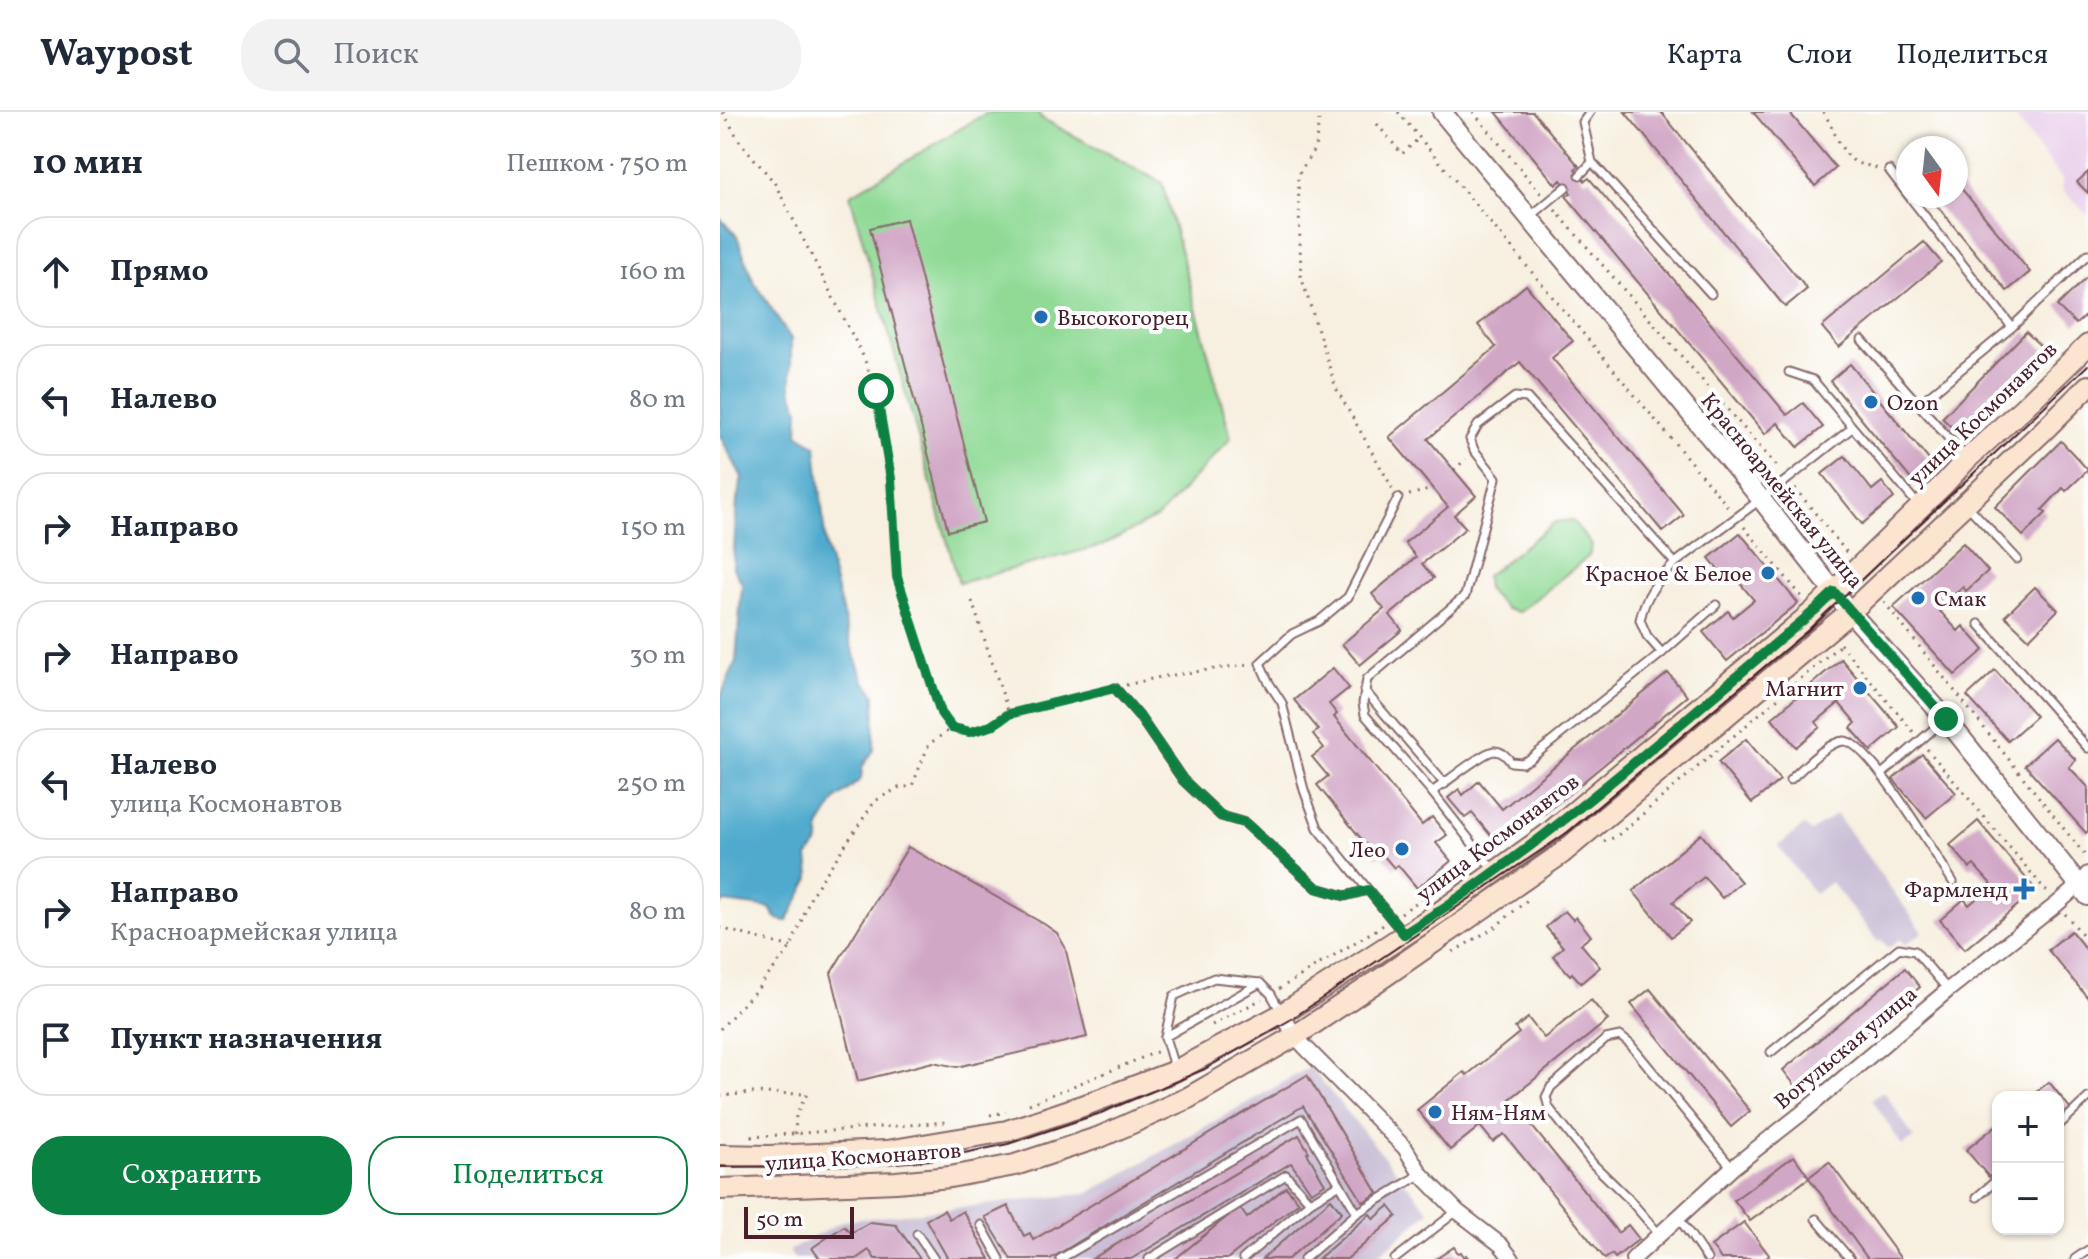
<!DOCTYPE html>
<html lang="ru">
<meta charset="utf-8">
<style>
:root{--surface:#fff;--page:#f2f2f3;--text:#1f2937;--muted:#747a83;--line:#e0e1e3;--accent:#0b8043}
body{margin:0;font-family:Vollkorn,serif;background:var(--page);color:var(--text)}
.controls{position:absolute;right:24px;bottom:24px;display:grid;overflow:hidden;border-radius:16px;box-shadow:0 2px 6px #0004}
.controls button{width:72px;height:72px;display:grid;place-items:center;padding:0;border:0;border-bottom:2px solid var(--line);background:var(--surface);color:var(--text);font:40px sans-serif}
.compass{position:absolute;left:1176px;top:24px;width:72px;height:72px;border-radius:50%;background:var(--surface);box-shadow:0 2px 6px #0004;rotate:165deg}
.scale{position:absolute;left:24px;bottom:20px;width:110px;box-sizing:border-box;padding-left:8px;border:4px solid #4a1f2b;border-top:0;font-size:22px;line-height:28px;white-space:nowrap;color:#4a1f2b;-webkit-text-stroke:6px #fff;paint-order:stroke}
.stop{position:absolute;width:24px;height:24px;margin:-18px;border:6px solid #0b8043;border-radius:50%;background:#fff}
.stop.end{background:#0b8043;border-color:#fff;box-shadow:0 2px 8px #0008}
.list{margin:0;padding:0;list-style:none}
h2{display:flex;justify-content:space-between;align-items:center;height:104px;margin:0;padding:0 32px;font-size:34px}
h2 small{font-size:26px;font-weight:400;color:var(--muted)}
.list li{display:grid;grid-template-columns:52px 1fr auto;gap:24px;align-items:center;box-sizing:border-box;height:112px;margin:0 16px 16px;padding:0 16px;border:2px solid var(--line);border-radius:32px}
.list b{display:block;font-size:30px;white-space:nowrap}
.list p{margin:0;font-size:26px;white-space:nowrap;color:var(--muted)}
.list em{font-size:26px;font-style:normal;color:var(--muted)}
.actions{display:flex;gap:16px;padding:24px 32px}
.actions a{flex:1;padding:18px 0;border:2px solid var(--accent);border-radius:32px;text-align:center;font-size:28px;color:var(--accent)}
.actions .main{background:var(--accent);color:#fff}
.icon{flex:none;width:44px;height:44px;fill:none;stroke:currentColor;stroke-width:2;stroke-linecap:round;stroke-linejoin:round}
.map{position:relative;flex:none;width:1368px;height:1147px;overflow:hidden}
header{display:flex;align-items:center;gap:48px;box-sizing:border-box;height:112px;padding:0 40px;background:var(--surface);border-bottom:2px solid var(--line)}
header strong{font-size:38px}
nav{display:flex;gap:44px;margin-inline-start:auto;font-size:28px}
.search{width:560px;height:72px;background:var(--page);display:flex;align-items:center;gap:20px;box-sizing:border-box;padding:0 28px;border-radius:32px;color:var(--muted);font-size:30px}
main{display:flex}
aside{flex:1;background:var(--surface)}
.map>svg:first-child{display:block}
.built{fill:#ead1ec}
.industrial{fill:#cabfd6}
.green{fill:#90da96;stroke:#6d7c60;stroke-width:2}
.water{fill:#4faacd;stroke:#4c647c;stroke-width:2}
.building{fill:#d1a7c6}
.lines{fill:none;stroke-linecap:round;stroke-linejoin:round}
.service-casing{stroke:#87686a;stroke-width:11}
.minor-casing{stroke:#87686a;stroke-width:18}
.tertiary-casing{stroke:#87686a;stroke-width:22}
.secondary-casing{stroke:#87686a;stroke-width:24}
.path{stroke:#87686a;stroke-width:3;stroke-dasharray:2 6;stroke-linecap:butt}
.service{stroke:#fff;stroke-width:7}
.minor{stroke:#fff;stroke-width:14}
.tertiary{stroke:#fff;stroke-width:18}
.secondary{stroke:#fce5d0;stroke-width:20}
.tram{stroke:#4a1f2b;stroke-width:2}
.route{stroke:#0b8043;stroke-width:10}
.poi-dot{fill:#1f6fb2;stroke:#fff;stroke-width:3}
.labels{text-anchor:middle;stroke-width:8;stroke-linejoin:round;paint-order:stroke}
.poi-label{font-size:22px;fill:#4a1f2b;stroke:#fff;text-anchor:start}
.street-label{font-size:22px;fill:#4a1f2b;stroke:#fff}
</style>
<header>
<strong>Waypost</strong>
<div class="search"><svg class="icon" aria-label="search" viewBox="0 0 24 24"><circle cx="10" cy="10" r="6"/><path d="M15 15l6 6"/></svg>Поиск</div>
<nav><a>Карта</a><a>Слои</a><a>Поделиться</a></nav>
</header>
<main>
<aside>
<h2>10 мин<small>Пешком · 750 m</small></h2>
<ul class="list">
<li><svg class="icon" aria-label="ahead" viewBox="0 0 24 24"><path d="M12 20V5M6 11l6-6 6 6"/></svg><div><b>Прямо</b></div><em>160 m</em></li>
<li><svg class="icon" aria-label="left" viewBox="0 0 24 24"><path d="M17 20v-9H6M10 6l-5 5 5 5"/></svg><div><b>Налево</b></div><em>80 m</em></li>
<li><svg class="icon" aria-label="right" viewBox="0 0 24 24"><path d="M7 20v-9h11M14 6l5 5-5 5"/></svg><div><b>Направо</b></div><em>150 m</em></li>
<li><svg class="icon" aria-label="right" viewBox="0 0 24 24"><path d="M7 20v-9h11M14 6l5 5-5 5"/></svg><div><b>Направо</b></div><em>30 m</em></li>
<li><svg class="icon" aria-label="left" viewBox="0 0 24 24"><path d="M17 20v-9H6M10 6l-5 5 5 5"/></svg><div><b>Налево</b><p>улица Космонавтов</p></div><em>250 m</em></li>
<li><svg class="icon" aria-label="right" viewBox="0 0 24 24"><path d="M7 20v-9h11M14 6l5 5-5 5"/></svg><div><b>Направо</b><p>Красноармейская улица</p></div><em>80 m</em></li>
<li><svg class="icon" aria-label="arrive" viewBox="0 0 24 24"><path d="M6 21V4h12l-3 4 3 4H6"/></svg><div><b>Пункт назначения</b></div></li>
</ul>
<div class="actions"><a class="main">Сохранить</a><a>Поделиться</a></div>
</aside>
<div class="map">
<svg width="1368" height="1147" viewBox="0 0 1368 1147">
<rect width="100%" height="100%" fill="#fff"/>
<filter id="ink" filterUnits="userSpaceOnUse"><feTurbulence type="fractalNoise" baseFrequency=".0125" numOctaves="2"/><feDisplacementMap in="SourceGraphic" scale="16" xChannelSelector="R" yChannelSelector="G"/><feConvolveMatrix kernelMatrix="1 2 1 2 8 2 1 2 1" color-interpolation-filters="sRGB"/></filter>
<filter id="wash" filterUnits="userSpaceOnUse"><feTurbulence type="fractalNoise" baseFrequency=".006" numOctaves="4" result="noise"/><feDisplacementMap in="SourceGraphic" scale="32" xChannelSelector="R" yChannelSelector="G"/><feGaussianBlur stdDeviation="1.8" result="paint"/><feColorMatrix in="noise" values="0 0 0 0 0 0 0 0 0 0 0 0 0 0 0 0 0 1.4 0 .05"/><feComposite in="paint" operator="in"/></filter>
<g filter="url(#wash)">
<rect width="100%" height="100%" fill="#f7efdf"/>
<path class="built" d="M1291 0H1368V103L1342 78 1343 68Z"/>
<g class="industrial">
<path d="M1116 702 1203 820 1185 833 1180 827 1168 836 1162 828 1158 830 1111 770 1095 782 1058 734 1084 713 1091 720Z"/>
<path d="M590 955 709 1099 654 1147H74L69 1139 123 1109 369 1081Z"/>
<path d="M1164 979 1194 1026 1182 1034 1152 987Z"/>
</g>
<g class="green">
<path d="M268 0H318L321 6 442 71 511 326 438 405 383 433 239 471 130 83Z"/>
<path d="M852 408 872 433 869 444 799 500 786 497 767 477 766 464 835 410Z"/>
</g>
<path class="water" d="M0 106 17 124 33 168 71 227V278L79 297 78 322 96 334 106 436 131 534 144 569 155 582 154 638 142 655 141 667 116 688 99 715V730L88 745 90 766 67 809C57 809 54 804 50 796L5 790 0 793V586L16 549 22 471 13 456 17 388 22 365 0 324Z"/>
<g id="blocks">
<g class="building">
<path d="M776 0H813L859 54 855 57 865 69 869 66 1067 303 1083 291 1103 315 1078 335 1058 311 1045 322 846 84 851 81 841 68 836 73Z"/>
<path d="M905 0H941L1087 177 1065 195Z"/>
<path d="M1033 0H1069L1116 56 1095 74Z"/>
<path d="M1368 60V81L1357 70Z"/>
<path d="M1236 70 1310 160 1287 179 1209 84H1236Z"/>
<path d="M186 107 264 410 228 419 150 116Z"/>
<path d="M1204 130 1221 150 1119 235 1102 215Z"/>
<path d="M1368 164V201L1356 212 1337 194Z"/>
<path d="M806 173 853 229 832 246 964 403 943 420 800 250 708 327 756 384 734 403 746 416 702 452 714 466 670 503 682 518 640 553 622 532 664 497 652 482 696 445 685 431 728 395 669 325 776 235 758 213Z"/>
<path d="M1306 220 1328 241 1243 326 1222 306Z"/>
<path d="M1130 252 1214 354 1194 371 1110 269Z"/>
<path d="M1341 329 1368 358 1346 379 1343 376 1322 398 1326 401 1303 424 1275 395Z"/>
<path d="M1125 344 1152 378 1162 370 1174 386 1142 412 1102 362Z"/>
<path d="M1020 421 1078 491 1007 549 983 520 1008 499 1013 505 1034 488 1014 464 1008 469 989 446Z"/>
<path d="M1243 431 1268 459 1246 479 1243 475 1218 497 1238 519 1243 514 1264 538 1235 563 1173 495Z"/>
<path d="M1315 475 1338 498 1309 527 1285 504Z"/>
<path d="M1121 547 1179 615 1151 639 1131 616 1136 611 1119 591 1096 610 1100 615 1076 635 1052 606Z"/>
<path d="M613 556 629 576 609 592 617 602 614 605 702 713 712 705 727 723 716 731 731 749 697 776 678 753 674 756 662 742 657 746 597 673 608 664 592 645 604 636 593 622 599 618 574 588Z"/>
<path d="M1275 558 1316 604 1288 629 1247 584Z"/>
<path d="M948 561 967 584 823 703 820 700 799 718 795 714 776 730 752 701 745 706 728 686 739 677 743 683 759 669 782 697Z"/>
<path d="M1335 626 1356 648 1349 655 1368 675V719L1366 721 1305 653Z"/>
<path d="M1026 627 1060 668 1032 691 998 650Z"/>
<path d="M1202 642 1236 681 1206 706 1173 667Z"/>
<path d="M1258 709 1316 778 1245 837 1220 808 1244 787 1249 793 1272 773 1254 753 1250 756 1230 733Z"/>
<path d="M981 722 1021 770 1002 786 984 765 953 790 970 810 951 825 913 779Z"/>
<path d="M188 735 324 812 337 821 345 835 367 925 237 955 213 950 138 969 111 861Z"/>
<path d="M845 799 853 808 856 805 871 824 861 832 880 855 861 871 852 861 850 863 833 844 843 835 826 815Z"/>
<path d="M1351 819 1368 840V886L1328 838Z"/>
<path d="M1185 856 1200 875 1078 977 1063 958Z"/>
<path d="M930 877 1030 999 1011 1015 911 892Z"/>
<path d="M871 888 888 908 790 987 898 1121 908 1113 919 1127 895 1146 892 1142 885 1147 784 1022 773 1030 760 1014 730 1038 697 998 744 960 747 963 799 921 795 916 808 906 824 926Z"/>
<path d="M587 963 658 1081 643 1090 583 994 330 1147H291L265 1105 288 1094 304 1124 310 1121 313 1128Z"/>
<path d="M1329 970 1351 997 1338 1008V985H1310Z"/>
<path d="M1278 1012V1058L1269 1065 1246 1038Z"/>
<path d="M579 1023 589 1040 587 1041 605 1072 591 1080 571 1051 411 1147H372Z"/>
<path d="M1074 1044 1089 1065 1109 1050 1181 1147H1148L1089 1066 1030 1109 1014 1088Z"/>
<path d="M566 1075 579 1090 507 1147H455L519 1095 527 1106Z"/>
<path d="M611 1087 622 1100 568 1147H542Z"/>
<path d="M669 1094 677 1104 627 1147H598L650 1102 654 1107Z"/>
<path d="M224 1098 229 1107 243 1099 270 1147H228L206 1108Z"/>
<path d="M150 1110 176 1113 200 1147H155L149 1138 136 1147H100L92 1136 124 1114 131 1121Z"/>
<path d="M1024 1110 1049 1143 1043 1147H1001L991 1134Z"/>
<path d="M734 1135 738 1141 741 1140 744 1145 746 1143 749 1147H716Z"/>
</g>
</g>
</g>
<g filter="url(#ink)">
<use href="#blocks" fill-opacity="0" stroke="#87686a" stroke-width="2"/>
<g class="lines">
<g class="service-casing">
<g id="service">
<path d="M870 0 863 10 872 50 991 182"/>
<path d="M1169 58 1188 83"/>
<path d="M860 63 872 50"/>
<path d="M1189 84 1292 215"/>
<path d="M811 104 846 75"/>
<path d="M1142 228 1245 345"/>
<path d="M1069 260 1093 268 1198 393"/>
<path d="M1199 292 1292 215 1368 142"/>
<path d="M678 386 628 485 599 509 572 522 540 551 549 571 562 591 584 678 598 716 683 821"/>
<path d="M1247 393 1297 447"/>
<path d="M1259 512 1368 636"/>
<path d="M942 541 927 524 920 508C925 484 937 469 955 451L1068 367 1132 316"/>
<path d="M395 576 419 604 463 668 501 704 525 711 597 776 625 784 648 778"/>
<path d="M644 578 725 672"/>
<path d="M1162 662 1224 608"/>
<path d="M1070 668C1082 657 1109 628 1125 629 1150 632 1217 745 1233 770"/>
<path d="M712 680C724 672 763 640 774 639 782 639 786 644 791 650L802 651 810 647 942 541 996 493"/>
<path d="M774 759 712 680 645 603 643 591 647 567 745 484 776 366 754 338 750 327 758 313 795 285 807 286 955 451"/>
<path d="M445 925 540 871"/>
<path d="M1051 940 1179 836 1195 839 1228 878"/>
<path d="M454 955 445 925 454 884 494 866 540 871 551 882 561 900"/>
<path d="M1338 1014 1368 986"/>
<path d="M1257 1085 1278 1067"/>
<path d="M958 1105 987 1147"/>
<path d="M1096 1107 1130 1147"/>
<path d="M261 1113 280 1147"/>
<path d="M197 1122 214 1147"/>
<path d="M939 1122 908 1086 873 1052 829 996 826 985 831 975 886 927 900 924 910 932 1012 1056"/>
<path d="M340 1147 581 1007 637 1101"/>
<path d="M429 1147 566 1063 590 1090"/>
<path d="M523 1147 590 1090 620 1072"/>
<path d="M584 1147 637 1101 701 1062"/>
<path d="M675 1147 737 1099"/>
<path d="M1355 1147 1368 1138"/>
</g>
</g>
<g class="minor-casing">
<g id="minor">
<path d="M562 902 575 924 585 935 685 1036 701 1062 737 1099 781 1133 792 1147"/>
<path d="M913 1147 1012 1056 1082 1001 1228 878 1337 792 1359 773 1368 762"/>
</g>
</g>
<g class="tertiary-casing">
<path id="tertiary" d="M722 0 1041 387 1130 500 1226 607 1368 784"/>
</g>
<g class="secondary-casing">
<g id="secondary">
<path d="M0 1043 49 1044 167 1039 287 1019 368 992 455 959 562 902 720 800 828 722 1094 499 1225 371 1247 347 1303 296 1368 233"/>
<path d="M0 1077 176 1070 230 1065 295 1053 380 1025 468 986 575 924 665 864 841 742 1130 500 1323 319 1368 274"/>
</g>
</g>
<g class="path">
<path d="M3 0 20 30 54 70 144 246 156 279 171 367 177 465 221 601 232 616 250 620 271 614 289 602 387 578"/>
<path d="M600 0 595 36 578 63 581 164 616 276 674 379"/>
<path d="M678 0 1009 396"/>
<path d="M753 0 822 83"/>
<path d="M1103 0C1115 16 1118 40 1137 51 1142 53 1152 54 1157 56"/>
<path d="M657 12 682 42 698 27"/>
<path d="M835 98 1060 358"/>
<path d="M734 358 746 347"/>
<path d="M1075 376 1128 442"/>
<path d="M689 383 713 377"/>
<path d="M1024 415 1083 486"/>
<path d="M252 489 289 602"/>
<path d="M1164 490 1368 747"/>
<path d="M1120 532 1195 622"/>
<path d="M406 573 440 565 529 552"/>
<path d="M1207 637 1328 781"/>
<path d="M884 730 897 724 1120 533"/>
<path d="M681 801 734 765 737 769"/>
<path d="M1345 802 1368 829"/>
<path d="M0 816 71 835"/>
<path d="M733 840 775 815 811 785"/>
<path d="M559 877 665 812"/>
<path d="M492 913 542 887"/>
<path d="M0 917 39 875 71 835 92 782 155 689 178 676 192 674 209 632 232 616"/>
<path d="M0 984 31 981 87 982 76 1003 75 1023"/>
<path d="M309 992 439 939"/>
<path d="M270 1003 286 1000"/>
<path d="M31 1025 227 1010"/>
</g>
<use href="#service" class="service"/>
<use href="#minor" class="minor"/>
<use href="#tertiary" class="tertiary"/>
<use href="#secondary" class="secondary"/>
<path class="tram" d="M0 1055 152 1053 210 1048 288 1032 381 1001 485 957 570 908 848 720 1087 519 1368 253"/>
</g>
</g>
<g class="lines" filter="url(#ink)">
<path class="route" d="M156 279 171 367 177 465 221 601 232 616 250 620 271 614 289 602 395 576 419 604 463 668 501 704 525 711 597 776 625 784 648 778 684 822C831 729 961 610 1094 499L1114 480 1226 607"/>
</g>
<g class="poi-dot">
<circle cx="321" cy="205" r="8"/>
<circle cx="1151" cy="290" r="8"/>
<circle cx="1048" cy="461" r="8"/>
<circle cx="1198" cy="486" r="8"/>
<circle cx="1140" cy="576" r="8"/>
<circle cx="682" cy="737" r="8"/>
<path d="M1300 765h8v8h8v8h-8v8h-8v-8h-8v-8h8z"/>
<circle cx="715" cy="1000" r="8"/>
</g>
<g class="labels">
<g class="poi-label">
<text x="337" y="213">Высокогорец</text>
<text x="1167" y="298">Ozon</text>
<text x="1032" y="469" text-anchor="end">Красное &amp; Белое</text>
<text x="1214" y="494">Смак</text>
<text x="1124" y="584" text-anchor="end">Магнит</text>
<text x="666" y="745" text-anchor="end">Лео</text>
<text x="1288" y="785" text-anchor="end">Фармленд</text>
<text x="731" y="1008">Ням-Ням</text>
</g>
<g class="street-label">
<text transform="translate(1262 301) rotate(-44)" y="8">улица Космонавтов</text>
<text transform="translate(1063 378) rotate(51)" y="8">Красноармейская улица</text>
<text transform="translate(777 725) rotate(-37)" y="8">улица Космонавтов</text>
<text transform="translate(1125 935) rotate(-40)" y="8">Вогульская улица</text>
<text transform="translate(143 1044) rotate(-4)" y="8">улица Космонавтов</text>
</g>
</g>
</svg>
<div class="controls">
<button>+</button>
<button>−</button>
</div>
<svg class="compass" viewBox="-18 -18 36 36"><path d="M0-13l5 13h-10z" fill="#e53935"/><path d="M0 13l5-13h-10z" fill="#747a83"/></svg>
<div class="scale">50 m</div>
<div class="stop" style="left:156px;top:279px"></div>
<div class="stop end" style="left:1226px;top:607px"></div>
</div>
</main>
